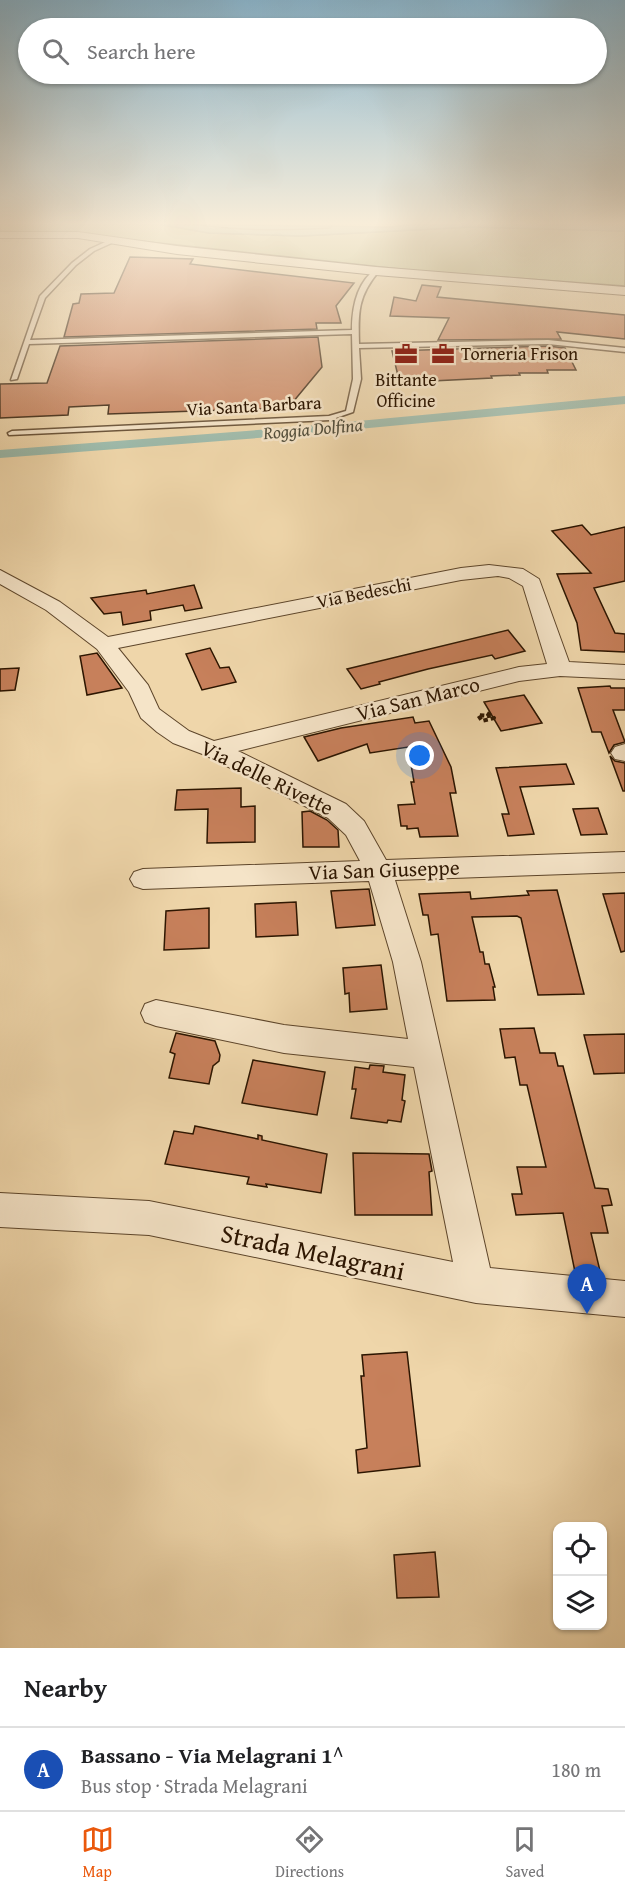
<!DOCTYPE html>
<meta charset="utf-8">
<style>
:root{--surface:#fff;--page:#f6f6f6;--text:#202124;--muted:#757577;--line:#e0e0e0;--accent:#ea580c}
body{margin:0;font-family:"Gentium Book Plus",serif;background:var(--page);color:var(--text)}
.controls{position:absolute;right:18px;bottom:18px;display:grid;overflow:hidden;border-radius:12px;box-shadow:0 2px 4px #0004}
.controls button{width:54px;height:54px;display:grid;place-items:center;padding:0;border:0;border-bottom:2px solid var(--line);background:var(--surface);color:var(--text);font:30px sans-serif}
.you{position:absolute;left:420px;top:756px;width:21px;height:21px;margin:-15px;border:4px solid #fff;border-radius:50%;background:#1a73e8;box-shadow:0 0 0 9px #1a73e833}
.badge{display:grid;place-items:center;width:39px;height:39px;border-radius:50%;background:var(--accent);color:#fff;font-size:20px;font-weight:700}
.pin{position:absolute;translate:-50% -50px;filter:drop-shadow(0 2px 3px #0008)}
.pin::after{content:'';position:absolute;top:32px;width:21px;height:18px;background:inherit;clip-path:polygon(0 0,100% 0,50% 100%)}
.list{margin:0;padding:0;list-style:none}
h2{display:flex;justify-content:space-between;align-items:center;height:78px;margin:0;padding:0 24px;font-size:26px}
h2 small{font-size:20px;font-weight:400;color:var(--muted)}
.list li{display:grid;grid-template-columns:39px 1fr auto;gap:18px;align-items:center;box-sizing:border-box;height:84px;padding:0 24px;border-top:2px solid var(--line)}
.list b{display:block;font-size:22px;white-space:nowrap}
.list p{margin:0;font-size:20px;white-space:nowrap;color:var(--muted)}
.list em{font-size:20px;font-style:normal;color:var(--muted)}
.icon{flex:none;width:33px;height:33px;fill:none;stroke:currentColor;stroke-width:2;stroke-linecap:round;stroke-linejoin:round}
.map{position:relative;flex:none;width:625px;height:1648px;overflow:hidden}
.search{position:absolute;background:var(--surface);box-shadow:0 2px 4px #0004;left:18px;right:18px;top:18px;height:66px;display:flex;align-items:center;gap:15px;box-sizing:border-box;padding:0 21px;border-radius:33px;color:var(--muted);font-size:22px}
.sheet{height:162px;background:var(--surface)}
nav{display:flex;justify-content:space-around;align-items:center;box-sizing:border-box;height:84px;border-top:2px solid var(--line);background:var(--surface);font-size:16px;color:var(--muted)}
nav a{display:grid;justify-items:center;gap:3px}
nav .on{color:var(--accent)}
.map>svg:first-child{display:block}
.green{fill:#bcbd86;stroke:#746943;stroke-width:1.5}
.water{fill:#9ab9aa;stroke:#6e7766;stroke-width:1.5}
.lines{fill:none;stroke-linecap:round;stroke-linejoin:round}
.shore{stroke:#636755;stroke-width:1.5}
.canal{fill:#9ab9aa;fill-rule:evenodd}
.building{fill:#c7805b;stroke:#2c1500;stroke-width:1.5}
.service-casing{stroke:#5d452a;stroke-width:3}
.minor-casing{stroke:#5d452a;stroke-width:2}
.path{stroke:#2c1500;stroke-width:4;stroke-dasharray:4.5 3;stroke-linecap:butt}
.service{fill:#f5e4c8;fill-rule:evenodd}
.minor{fill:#f5e4c8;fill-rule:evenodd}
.labels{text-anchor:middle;stroke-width:5;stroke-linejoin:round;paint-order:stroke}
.far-poi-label{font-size:18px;fill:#2c1500;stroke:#f5e4c8;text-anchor:start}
.far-street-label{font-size:18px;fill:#2c1500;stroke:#f5e4c8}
.far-water-label{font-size:18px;font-style:italic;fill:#524e3c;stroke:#f5e4c8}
.street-label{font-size:21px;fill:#2c1500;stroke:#f5e4c8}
.near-street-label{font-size:26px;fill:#2c1500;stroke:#f5e4c8}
</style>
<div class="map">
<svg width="625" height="1648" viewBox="0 0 625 1648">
<rect width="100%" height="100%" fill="#efd6aa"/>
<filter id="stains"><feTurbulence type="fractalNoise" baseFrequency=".00333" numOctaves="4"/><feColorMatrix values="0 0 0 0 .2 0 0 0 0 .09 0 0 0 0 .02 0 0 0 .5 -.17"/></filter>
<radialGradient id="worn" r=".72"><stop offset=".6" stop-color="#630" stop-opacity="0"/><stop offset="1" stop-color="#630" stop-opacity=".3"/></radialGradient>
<path class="green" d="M0 224H158L209 233 301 236 470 227 625 231V286L419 271 95 236 0 231Z"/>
<path class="water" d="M158 224 390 227 418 224H625V231L470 227 301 236 209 233Z"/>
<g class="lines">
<path class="shore" d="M193 224C239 231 284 231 330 228L333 224"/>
<path class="canal" d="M625 396V404L284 436 0 458V450L284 428Z"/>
</g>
<g class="building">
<path d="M130 257 193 259 190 264 354 283 336 306 341 323H316L317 329 64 337 73 304 79 303 81 294 114 293Z"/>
<path d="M422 285 441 287 437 297 625 315V339L557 332 561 339 438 340 449 318 390 316 394 297 416 301Z"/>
<path d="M318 337 322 367 288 408 108 414 109 405 69 407 68 415 0 418V384L47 383 60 346Z"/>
<path d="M548 346 565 348 576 370H547L548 373H519L520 375 491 376 492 378 432 381 433 384H400L392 351Z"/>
<path d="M582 525 591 535 625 527V581L594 588 615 633 625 634V652L581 650 577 623 557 574 591 573 552 531Z"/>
<path d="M194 585 202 608 185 611 183 605 150 611 151 620 123 625 121 612 104 614 91 598 146 590 147 594Z"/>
<path d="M508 630 525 651 495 659 492 655 428 669 379 682 380 684 361 689 347 669Z"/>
<path d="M210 648 220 668 229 667 236 682 202 690 186 654Z"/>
<path d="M97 653 122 688 87 695 80 656Z"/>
<path d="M19 668 15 690 0 691V669Z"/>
<path d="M610 686 611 688H625V710H613L625 742 614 745 609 753 601 732H592L578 688Z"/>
<path d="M524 695 542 723 501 731 484 702Z"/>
<path d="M413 717 415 723 429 721 451 767 456 793H450L458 836 420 837 418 828 407 829V826H401L398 805 415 804 411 782H414L408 747 370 753 367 744 318 761 304 737 341 728Z"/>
<path d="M610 756 615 761 625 763V791H623Z"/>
<path d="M566 764 574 784 520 787 534 834 508 836 502 814H509L496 768Z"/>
<path d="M241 788V807L255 806V842L207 843 208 809 175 810 177 790Z"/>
<path d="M598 808 607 834 581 835 573 809Z"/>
<path d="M310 811 327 820 338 830 339 847H303L302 812Z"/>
<path d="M369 889 375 925 336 928 331 891Z"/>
<path d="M557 890 584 994 538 995 521 918 517 916 472 917 480 952H483L485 964H489L495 987H493L495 1000 447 1001 438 934 431 935 428 915H423L419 894 470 892 471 899 529 895 527 891Z"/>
<path d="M625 893V951L621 952 603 894Z"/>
<path d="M296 902 298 935 256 937 255 904Z"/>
<path d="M209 908V948L164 950 166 911Z"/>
<path d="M381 965 387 1009 350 1012 349 993 345 994 343 968Z"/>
<path d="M534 1028 540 1053H555L558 1066H563L595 1188 608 1189 612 1205 602 1206 608 1233H591L600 1271 575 1272 563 1213 516 1215 512 1194H522L517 1167H546L527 1085H520L515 1057 505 1058 500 1029Z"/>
<path d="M176 1033 215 1041 220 1055 219 1061 213 1066 209 1084 169 1078 175 1054 170 1052Z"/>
<path d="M625 1034V1073L594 1074 584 1035Z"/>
<path d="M253 1060 325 1072 317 1115 242 1103Z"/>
<path d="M370 1065 384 1066 383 1072 405 1075 402 1100 405 1101 401 1122 388 1120 387 1123 351 1118 356 1089H352L355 1067 369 1069Z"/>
<path d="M195 1126 258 1139V1135L262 1136V1140L327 1154 321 1193 266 1184 267 1187 247 1184 249 1177 165 1164 174 1131 193 1134Z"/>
<path d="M353 1153 429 1154 432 1171 429 1172 432 1215H355Z"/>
<path d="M407 1352 420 1466 358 1473 356 1450 367 1448 361 1376H364L362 1355Z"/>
<path d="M435 1552 439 1597 397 1598 394 1555Z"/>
</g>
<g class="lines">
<g class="service-casing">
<path id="service" d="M114 238 116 241 94 251 76 265 45 298 30 340 352 330C352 308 357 282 376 269L379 271C358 296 358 312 359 344L548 340 625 348V352L548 344 359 348 361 379 353 412 330 420 9 435 8 433 12 431 329 416 346 411 353 379 352 334 29 344 17 379 11 380 40 296 72 263 90 249Z"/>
</g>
<g class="minor-casing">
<g id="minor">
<path d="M0 232H78L177 246 376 267 625 287V295L376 275 177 254 78 238H0Z"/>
<path d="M489 565 523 569 539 579 569 662 625 665V679L560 676 519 681 238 751 346 804 364 821 386 860 625 852V872L395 880 421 962 490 1268 625 1281V1317L476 1303 149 1235 0 1227V1193L149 1201 453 1262 414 1067 284 1053 156 1026 145 1022 141 1013 145 1004 156 1000 284 1025 408 1039 393 962 369 881 143 889 134 886 130 879 134 872 143 869 360 861 346 835 328 818 205 755 173 743 157 732 141 718 129 692 97 649 46 610 0 584V570L60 602 108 637 461 568ZM498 576 509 578 523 586 547 664 519 667 214 741 189 731 159 709 148 685 118 648 461 580Z"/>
<path d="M625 744V761L615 759 611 753 615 747Z"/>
</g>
</g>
<path class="path" d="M487 713 494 718 482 721 478 715 489 716Z"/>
<use href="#service" class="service"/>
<use href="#minor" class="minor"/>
</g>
<linearGradient id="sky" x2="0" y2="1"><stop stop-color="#89b6cf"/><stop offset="0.49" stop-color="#f8edd9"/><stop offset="1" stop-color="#f8edd9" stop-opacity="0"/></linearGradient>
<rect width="625" height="455" fill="url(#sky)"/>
<defs>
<g id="office-bare" transform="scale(1.8)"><path d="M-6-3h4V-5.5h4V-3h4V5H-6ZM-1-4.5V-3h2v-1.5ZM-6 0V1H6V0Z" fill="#8f2418" stroke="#f5e4c8" stroke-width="2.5" paint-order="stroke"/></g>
</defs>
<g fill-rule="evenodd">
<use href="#office-bare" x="406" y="354"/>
<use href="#office-bare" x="443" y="354"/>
</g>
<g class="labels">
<g class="far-poi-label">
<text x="461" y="360">Torneria Frison</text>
<text x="406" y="386" text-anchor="middle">Bittante<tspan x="406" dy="21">Officine</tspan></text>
</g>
<g class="far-street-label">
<text transform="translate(254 406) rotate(-3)" y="6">Via Santa Barbara</text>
<text transform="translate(364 593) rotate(-11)" y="6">Via Bedeschi</text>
</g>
<g class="far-water-label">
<text transform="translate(313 429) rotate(-5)" y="6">Roggia Dolfina</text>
</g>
<g class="street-label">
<text transform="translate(418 699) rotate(-14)" y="7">Via San Marco</text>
<text transform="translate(267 778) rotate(26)" y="7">Via delle Rivette</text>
<text transform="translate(384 870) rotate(-2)" y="7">Via San Giuseppe</text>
</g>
<g class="near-street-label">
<text transform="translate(313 1252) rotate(12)" y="9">Strada Melagrani</text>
</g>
</g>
<rect width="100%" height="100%" filter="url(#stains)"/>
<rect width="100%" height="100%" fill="url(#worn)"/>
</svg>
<div class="controls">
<button><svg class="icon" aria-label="locate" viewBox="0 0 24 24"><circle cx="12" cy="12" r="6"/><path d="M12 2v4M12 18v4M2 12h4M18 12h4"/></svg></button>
<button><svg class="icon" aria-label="layers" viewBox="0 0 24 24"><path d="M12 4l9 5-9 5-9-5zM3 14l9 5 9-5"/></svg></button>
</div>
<div class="you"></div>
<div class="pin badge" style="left:587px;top:1314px;background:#1a4fb4">A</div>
<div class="search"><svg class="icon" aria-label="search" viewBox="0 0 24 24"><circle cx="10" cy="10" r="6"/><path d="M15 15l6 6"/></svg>Search here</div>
</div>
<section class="sheet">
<h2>Nearby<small></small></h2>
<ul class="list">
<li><span class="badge" style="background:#1a4fb4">A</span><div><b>Bassano - Via Melagrani 1^</b><p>Bus stop · Strada Melagrani</p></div><em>180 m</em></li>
</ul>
</section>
<nav>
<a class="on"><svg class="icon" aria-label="map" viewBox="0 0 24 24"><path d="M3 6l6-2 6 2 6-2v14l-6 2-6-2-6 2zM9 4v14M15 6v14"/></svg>Map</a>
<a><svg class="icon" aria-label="directions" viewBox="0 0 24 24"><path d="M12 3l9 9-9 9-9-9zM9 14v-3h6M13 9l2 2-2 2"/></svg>Directions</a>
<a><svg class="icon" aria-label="saved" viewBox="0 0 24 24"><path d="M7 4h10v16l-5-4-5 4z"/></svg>Saved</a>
</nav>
